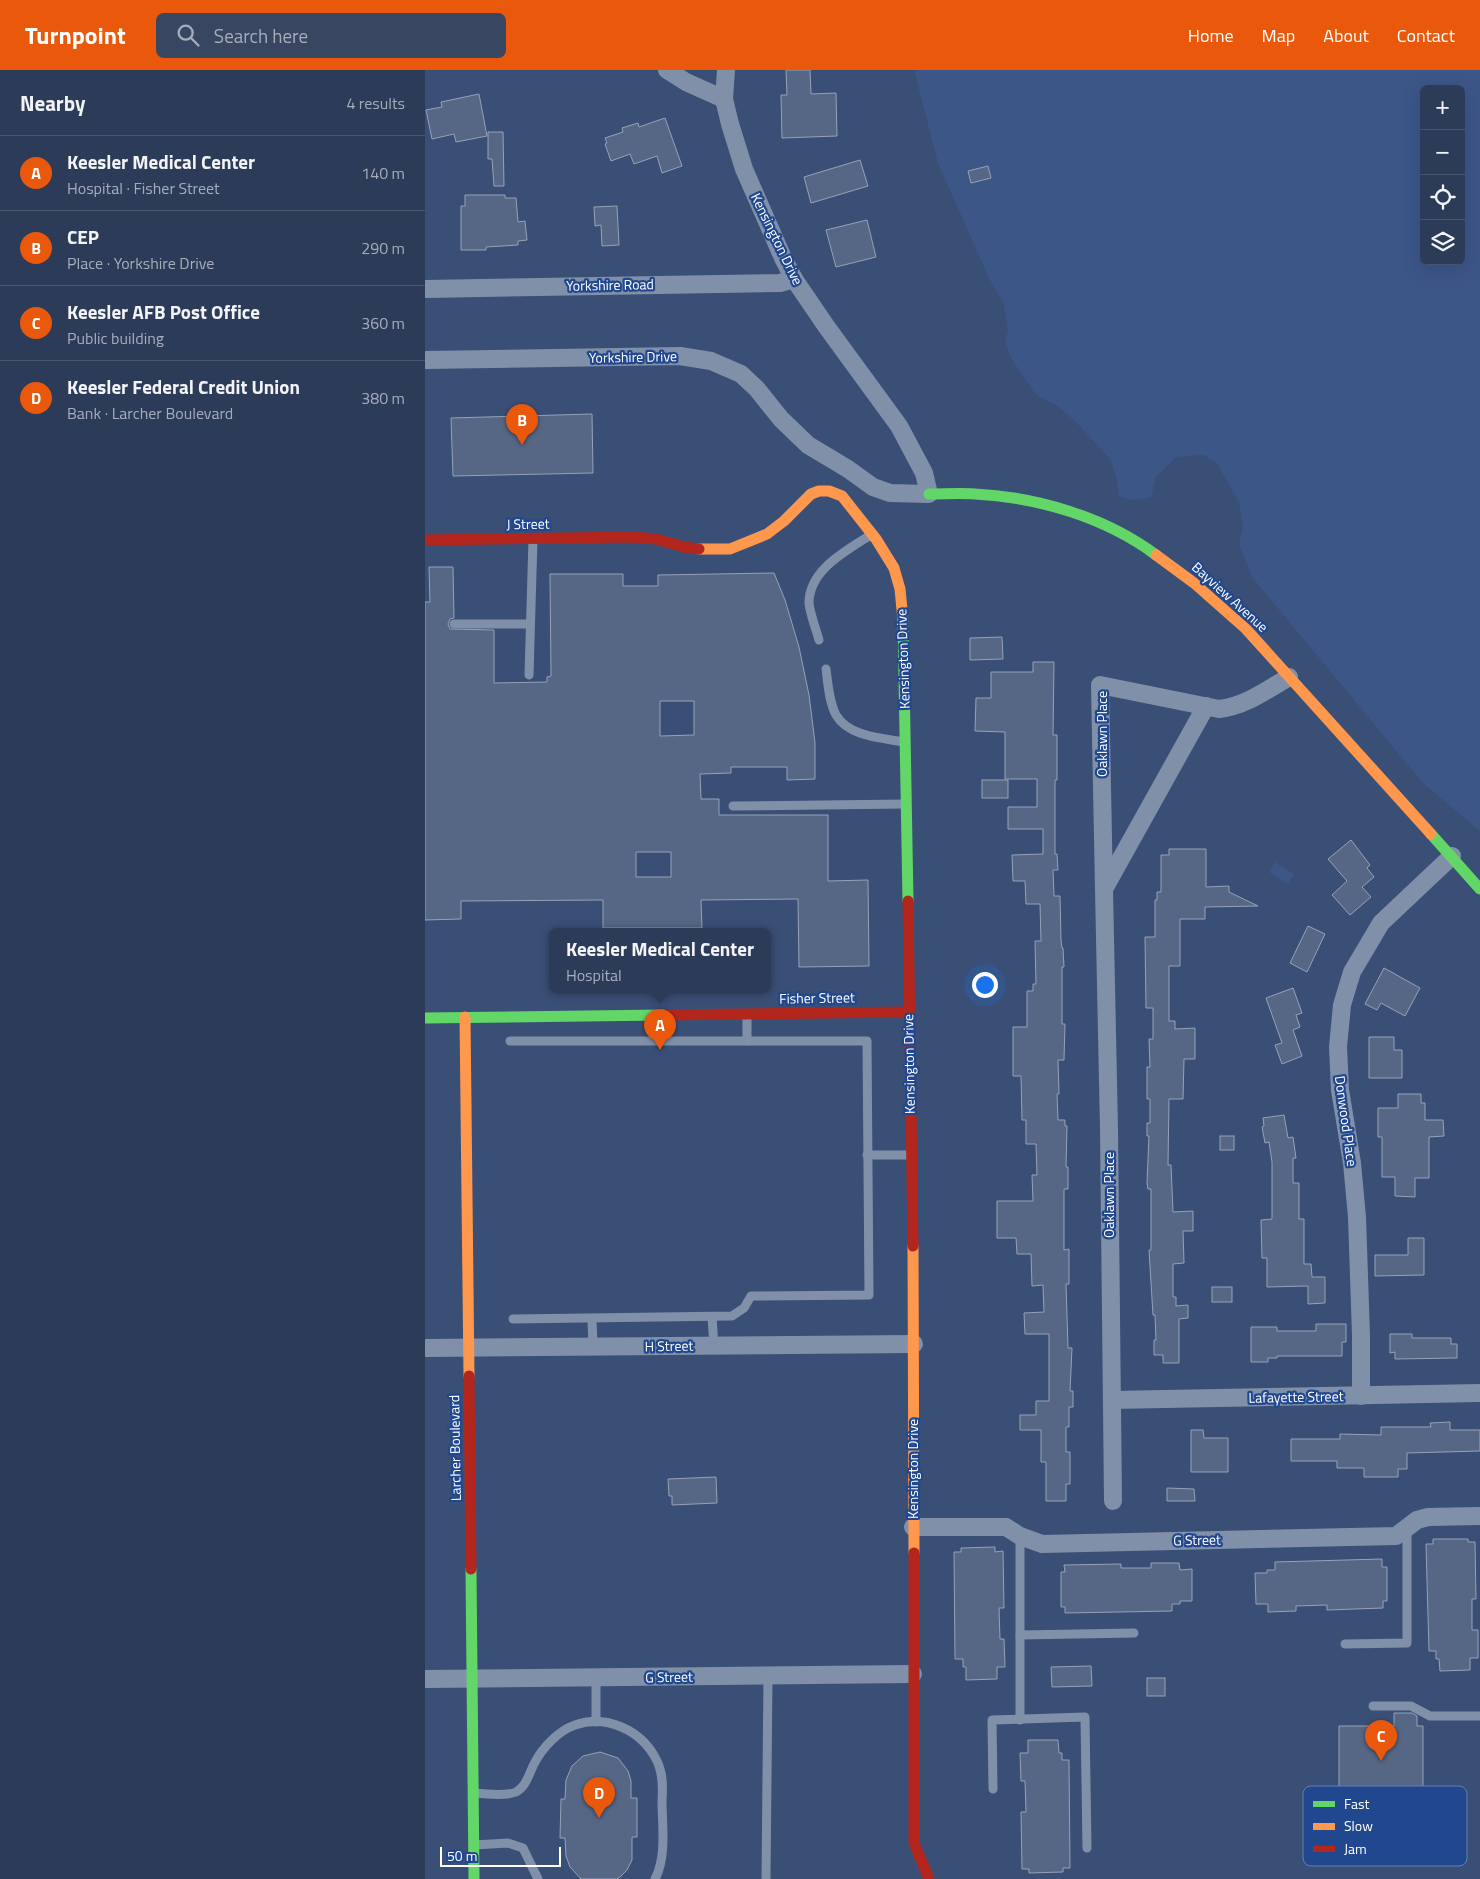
<!DOCTYPE html>
<meta charset="utf-8">
<style>
:root{--surface:#2c3b58;--page:#384661;--text:#f1f3f6;--muted:#a6adba;--line:#48556e;--accent:#ea580c}
body{margin:0;font-family:"Titillium Web",sans-serif;background:var(--page);color:var(--text)}
.controls{position:absolute;right:15px;top:15px;display:grid;overflow:hidden;border-radius:8px;box-shadow:0 5px 20px #0002}
.controls button{width:45px;height:45px;display:grid;place-items:center;padding:0;border:0;border-bottom:1px solid var(--line);background:var(--surface);color:var(--text);font:25px sans-serif}
.scale{position:absolute;left:15px;bottom:12px;width:121px;box-sizing:border-box;padding-left:5px;border:2px solid #fff;border-top:0;font-size:14px;line-height:18px;white-space:nowrap;color:#fff;-webkit-text-stroke:4px #21488e;paint-order:stroke}
.you{position:absolute;left:559px;top:914px;width:18px;height:18px;margin:-12px;border:4px solid #fff;border-radius:50%;background:#1a73e8;box-shadow:0 0 0 8px #1a73e833}
.badge{display:grid;place-items:center;width:32px;height:32px;border-radius:50%;background:var(--accent);color:#fff;font-size:16px;font-weight:700}
.pin{position:absolute;translate:-50% -41px;filter:drop-shadow(0 1px 2px #0008)}
.pin::after{content:'';position:absolute;top:26px;width:18px;height:15px;background:inherit;clip-path:polygon(0 0,100% 0,50% 100%)}
.popup{position:absolute;left:124px;top:858px;width:222px;height:65px;box-sizing:border-box;display:grid;place-content:center;border-radius:8px;background:var(--surface);filter:drop-shadow(0 1px 4px #0005);font-size:16px;white-space:nowrap;color:var(--muted)}
.popup b{font-size:19px;color:var(--text)}
.popup::after{content:'';position:absolute;left:50%;top:100%;margin-left:-10px;border:10px solid transparent;border-top-color:var(--surface)}
.list{margin:0;padding:0;list-style:none}
h2{display:flex;justify-content:space-between;align-items:center;height:65px;margin:0;padding:0 20px;font-size:21px}
h2 small{font-size:16px;font-weight:400;color:var(--muted)}
.list li{display:grid;grid-template-columns:32px 1fr auto;gap:15px;align-items:center;box-sizing:border-box;height:75px;padding:0 20px;border-top:1px solid var(--line)}
.list b{display:block;font-size:19px;white-space:nowrap}
.list p{margin:0;font-size:16px;white-space:nowrap;color:var(--muted)}
.list em{font-size:16px;font-style:normal;color:var(--muted)}
.icon{flex:none;width:28px;height:28px;fill:none;stroke:currentColor;stroke-width:2;stroke-linecap:round;stroke-linejoin:round}
.map{position:relative;flex:none;width:1055px;height:1809px;overflow:hidden}
header{display:flex;align-items:center;gap:30px;box-sizing:border-box;height:70px;padding:0 25px;background:var(--accent);color:#fff}
header strong{font-size:24px}
nav{display:flex;gap:28px;margin-inline-start:auto;font-size:18px}
.search{width:350px;height:45px;background:var(--page);display:flex;align-items:center;gap:12px;box-sizing:border-box;padding:0 18px;border-radius:8px;color:var(--muted);font-size:19px}
main{display:flex}
aside{flex:1;background:var(--surface)}
.map>svg:first-child{display:block}
.water{fill:#3c5688;fill-rule:evenodd}
.building{fill:#566785;stroke:#96a2b8;fill-rule:evenodd}
.lines{fill:none;stroke-linecap:round;stroke-linejoin:round}
.lane{stroke:#8190a9;stroke-width:9}
.street{stroke:#8190a9;stroke-width:18}
.fast{stroke:#63d668;stroke-width:11}
.slow{stroke:#ff974d;stroke-width:11}
.jam{stroke:#b3261e;stroke-width:11}
.labels{text-anchor:middle;stroke-width:4.5;stroke-linejoin:round;paint-order:stroke}
.street-label{font-size:14px;fill:#fff;stroke:#21488e}
.key{fill:#21488e;stroke:#647fb0;stroke-width:1}
.key-label{font-size:14px;fill:#fff}
</style>
<header>
<strong>Turnpoint</strong>
<div class="search"><svg class="icon" aria-label="search" viewBox="0 0 24 24"><circle cx="10" cy="10" r="6"/><path d="M15 15l6 6"/></svg>Search here</div>
<nav><a>Home</a><a>Map</a><a>About</a><a>Contact</a></nav>
</header>
<main>
<aside>
<h2>Nearby<small>4 results</small></h2>
<ul class="list">
<li><span class="badge">A</span><div><b>Keesler Medical Center</b><p>Hospital · Fisher Street</p></div><em>140 m</em></li>
<li><span class="badge">B</span><div><b>CEP</b><p>Place · Yorkshire Drive</p></div><em>290 m</em></li>
<li><span class="badge">C</span><div><b>Keesler AFB Post Office</b><p>Public building</p></div><em>360 m</em></li>
<li><span class="badge">D</span><div><b>Keesler Federal Credit Union</b><p>Bank · Larcher Boulevard</p></div><em>380 m</em></li>
</ul>
</aside>
<div class="map">
<svg width="1055" height="1809" viewBox="0 0 1055 1809">
<rect width="100%" height="100%" fill="#3a4f76"/>
<g class="water">
<path d="M489 0H1055V761L998 713 827 507 814 474 818 457 814 432 791 392 778 385 751 387 731 407 726 427 706 430 694 426 691 406 685 389 651 352 631 335 611 325 586 288 580 271 583 261 579 234 565 210 513 93ZM999 19H1036V191H999Z"/>
<path d="M850 792 869 804 863 814 844 802Z"/>
</g>
<g class="building">
<path d="M361 0H385L386 24 411 23 412 66 357 68 356 25H362Z"/>
<path d="M54 24 62 66 31 72 29 64 7 69 1 40 17 37 16 32Z"/>
<path d="M240 48 257 96 237 103 232 86 209 94 205 84 186 91 180 74 182 73 180 68 198 62 197 58 213 53 214 57Z"/>
<path d="M63 62H78L79 116H69L67 89H63Z"/>
<path d="M435 90 443 116 386 133 379 107Z"/>
<path d="M563 96 566 108 546 113 543 101Z"/>
<path d="M40 125H80V128H91L93 152 100 151 102 170 93 171V175L61 177V180H36V136H40Z"/>
<path d="M192 136 194 175 177 176 176 155 170 156 169 137Z"/>
<path d="M442 150 451 187 411 197 401 160Z"/>
<path d="M167 344 168 403 28 406 26 348Z"/>
<path d="M4 497H28L29 548 25 549 23 554 25 559 69 560V613L122 612V607L126 606 125 504H198V516H233V505L349 503 360 530 374 577 384 625 390 673V709L362 710V697H306V703L275 704 276 729H294V745H403V811L443 810 444 896 374 897 373 829 276 830 277 858H178V830L36 831V849L0 850V532H5ZM235 631H269V665L235 666ZM211 782H246V807H211Z"/>
<path d="M577 567 578 589 545 590V568Z"/>
<path d="M608 592H629L628 665H632V710H630V784H632L633 800H628L629 826H635L636 870 637 878H638L639 897H637V954H640L639 990H633L634 1024H632L633 1050H640V1056H642L641 1097H643V1119H639V1180L644 1179V1214H641L643 1278H647L645 1321H648V1337H644V1357H641V1382H645V1414H641V1431H621V1392H616V1360H595V1345H611V1331H624V1264H600L599 1243 619 1242 618 1215 607 1216 606 1184H592L591 1168H572V1131H608L607 1105H612L611 1074H601V1050H597L596 1006H588V957H602V921H608V914H611L610 871H616L615 834H601L600 811H588L587 785 618 784V759H583V737H612V709H580V662L550 661 551 628H566V602H608Z"/>
<rect x="557" y="710" width="26" height="18"/>
<path d="M926 770 945 795 942 798 949 807 937 817 946 827 925 845 907 825 922 811 903 789Z"/>
<path d="M744 779H781V817L804 816V822L833 836 780 837V849H755V896H744V951H750V959L770 958V989H759L758 1029H744L743 1095H746L748 1142 768 1141V1161H758L759 1193 748 1194V1227H751V1236L763 1235V1248L754 1249V1293H738V1285H729V1270H731L730 1245H728L724 1180H726V1119H723L722 1113 724 1066H722V1053H725V1029H722V997H725L724 969H728V938H721L720 867H730V830H732V822H736V785H744Z"/>
<path d="M883 856 900 864 882 902 865 893Z"/>
<path d="M959 898 995 918 980 946 956 933 952 940 940 934Z"/>
<path d="M868 918 877 943 871 945 875 957 868 960 877 986 857 994 850 975 857 973 841 928Z"/>
<path d="M944 967H969V980H977V1008H944Z"/>
<path d="M973 1024H996V1033H1000V1050H1018L1019 1066 1004 1067V1108H990V1127L970 1126V1107H957V1067H953V1038H973Z"/>
<path d="M859 1045 863 1068 868 1067 871 1088H868V1113H874V1149H879V1194H886L887 1207H900V1233L883 1234V1216L842 1217V1188H837L836 1150 847 1149V1092L844 1072 840 1073 837 1057 839 1056 838 1048Z"/>
<rect x="795" y="1066" width="14" height="14"/>
<path d="M983 1168H999V1205L950 1206V1185H983Z"/>
<rect x="787" y="1217" width="20" height="15"/>
<path d="M891 1254H921V1272H917V1286H852V1288H843V1292H826V1257H852V1261H891Z"/>
<path d="M965 1264H987V1268H1026V1274H1032V1288L970 1289V1282L965 1283Z"/>
<path d="M1025 1352V1360H1055V1381L982 1383V1399H973V1407H939V1398H912V1391H866V1369H915V1364L956 1365V1357H1006L1005 1353Z"/>
<path d="M766 1360H778L779 1368H803V1402H766Z"/>
<path d="M291 1407 292 1433 247 1435V1426H244L243 1409Z"/>
<path d="M742 1418 769 1419 770 1431H742Z"/>
<path d="M1008 1469H1043V1472H1050L1051 1529H1047V1560H1053V1588H1045V1600L1015 1601 1014 1589H1011V1581H1004L1001 1474H1008Z"/>
<path d="M570 1477V1482L578 1481 579 1538H574L575 1569H579L580 1597H572V1609L541 1610V1597H538V1589H530L529 1482H536V1478Z"/>
<path d="M957 1489V1497H962V1531H958V1538L902 1540V1535L871 1536V1541L843 1542V1534H831L830 1503H842V1500H850V1492Z"/>
<path d="M726 1493H754L755 1500 767 1499V1531H755V1534H747V1541L640 1543V1537H636V1502H640L639 1495 696 1494V1498H726Z"/>
<path d="M666 1596 667 1616 627 1617 626 1597Z"/>
<rect x="722" y="1608" width="18" height="18"/>
<path d="M969 1643H987L992 1646V1656H998V1726H914V1656H969Z"/>
<path d="M603 1670H633L634 1683H637V1690H644L645 1798H638V1802L604 1803V1799H597L596 1742H601L600 1711H596L595 1683H603Z"/>
<path d="M175 1682 193 1688 203 1701 206 1711V1728H212V1767H207V1790L202 1800 195 1807 192 1809H156L145 1797 141 1786 140 1768H135L136 1729H140L141 1710 147 1696 158 1686Z"/>
</g>
<g class="lines">
<g class="lane">
<path d="M29 554H105"/>
<path d="M394 570C391 559 385 544 384 533 384 499 423 480 447 464"/>
<path d="M401 599C403 614 404 632 411 645 424 667 457 668 479 672"/>
<path d="M104 605 108 469"/>
<path d="M308 736 480 734"/>
<path d="M322 947V971"/>
<path d="M85 971H442L444 1225 326 1226 319 1238 307 1246 88 1249"/>
<path d="M442 1085H485"/>
<path d="M287 1247 289 1276"/>
<path d="M167 1249 168 1277"/>
<path d="M595 1466V1650"/>
<path d="M595 1565 709 1563"/>
<path d="M920 1574 982 1573V1458"/>
<path d="M948 1636H986L1005 1646H1055"/>
<path d="M171 1652V1607"/>
<path d="M568 1719 567 1650 660 1647 662 1778"/>
<path d="M49 1723C59 1724 82 1726 91 1722 101 1717 104 1704 109 1694 117 1678 133 1661 150 1655 181 1644 216 1660 231 1689 238 1702 238 1716 237 1730 237 1755 242 1786 230 1809"/>
<path d="M49 1775 83 1773 98 1778 113 1809"/>
<path d="M341 1809 343 1606"/>
</g>
<g class="street">
<path d="M242 0 261 12 299 29"/>
<path d="M0 219 355 213 369 209"/>
<path d="M0 290 255 286 286 291 316 304 332 319 356 349 383 375 423 399 448 417 465 423 504 424 499 403 474 356 401 256 369 209 358 188 319 99 305 54 299 29 301 0"/>
<path d="M679 819 675 615 794 639C820 636 842 620 864 607"/>
<path d="M0 1278 489 1274"/>
<path d="M936 1326V1265L932 1147 927 1093 915 1020 913 977 917 935 927 902 956 853 1027 786"/>
<path d="M687 1330 1055 1323"/>
<path d="M688 1431 684 1059 679 819 781 636"/>
<path d="M488 1457H581L595 1466 617 1474 971 1466 992 1450 1003 1447 1055 1446"/>
<path d="M0 1609 488 1604"/>
</g>
<g class="fast">
<path d="M504 424C519 424 535 423 550 424 612 427 680 447 731 485"/>
<path d="M478 550 483 831"/>
<path d="M1006 764 1055 819"/>
<path d="M0 948 238 945"/>
<path d="M46 1499 49 1809"/>
</g>
<g class="slow">
<path d="M274 479H305L342 464 359 451 386 424 394 421H404L417 426 451 469 469 498 475 519 478 550"/>
<path d="M731 485 769 513 821 559 1006 764"/>
<path d="M40 947 44 1306"/>
<path d="M488 1176 489 1483"/>
</g>
<g class="jam">
<path d="M0 470 207 467 231 469 259 477 274 479"/>
<path d="M483 831 488 1176"/>
<path d="M238 945 484 942"/>
<path d="M44 1306 46 1499"/>
<path d="M489 1483V1773L504 1809"/>
</g>
</g>
<g class="labels">
<g class="street-label">
<text transform="translate(352 169) rotate(64)" y="5">Kensington Drive</text>
<text transform="translate(185 215) rotate(-1)" y="5">Yorkshire Road</text>
<text transform="translate(208 287) rotate(-1)" y="5">Yorkshire Drive</text>
<text transform="translate(103 454) rotate(-1)" y="5">J Street</text>
<text transform="translate(805 527) rotate(42)" y="5">Bayview Avenue</text>
<text transform="translate(478 589) rotate(-92)" y="5">Kensington Drive</text>
<text transform="translate(677 664) rotate(-90)" y="5">Oaklawn Place</text>
<text transform="translate(392 928) rotate(-1)" y="5">Fisher Street</text>
<text transform="translate(484 994) rotate(-91)" y="5">Kensington Drive</text>
<text transform="translate(921 1051) rotate(82)" y="5">Donwood Place</text>
<text transform="translate(684 1125) rotate(-90)" y="5">Oaklawn Place</text>
<text transform="translate(244 1276) rotate(-1)" y="5">H Street</text>
<text transform="translate(871 1327) rotate(-1)" y="5">Lafayette Street</text>
<text transform="translate(30 1378) rotate(-91)" y="5">Larcher Boulevard</text>
<text transform="translate(488 1399) rotate(-90)" y="5">Kensington Drive</text>
<text transform="translate(772 1470) rotate(-1)" y="5">G Street</text>
<text transform="translate(244 1607) rotate(-1)" y="5">G Street</text>
</g>
</g>
<rect x="878" y="1716" width="164" height="80" rx="8" class="key"/>
<rect x="888" y="1731" width="22" height="6" fill="#63d668"/>
<rect x="888" y="1753" width="22" height="7" fill="#ff974d"/>
<rect x="888" y="1776" width="22" height="6" fill="#b3261e"/>
<g class="key-label">
<text x="919" y="1739">Fast</text>
<text x="919" y="1761">Slow</text>
<text x="919" y="1784">Jam</text>
</g>
</svg>
<div class="controls">
<button>+</button>
<button>−</button>
<button><svg class="icon" aria-label="locate" viewBox="0 0 24 24"><circle cx="12" cy="12" r="6"/><path d="M12 2v4M12 18v4M2 12h4M18 12h4"/></svg></button>
<button><svg class="icon" aria-label="layers" viewBox="0 0 24 24"><path d="M12 4l9 5-9 5-9-5zM3 14l9 5 9-5"/></svg></button>
</div>
<div class="scale">50 m</div>
<div class="you"></div>
<div class="pin badge" style="left:235px;top:980px">A</div>
<div class="popup"><b>Keesler Medical Center</b>Hospital</div>
<div class="pin badge" style="left:97px;top:375px">B</div>
<div class="pin badge" style="left:956px;top:1691px">C</div>
<div class="pin badge" style="left:174px;top:1748px">D</div>
</div>
</main>
